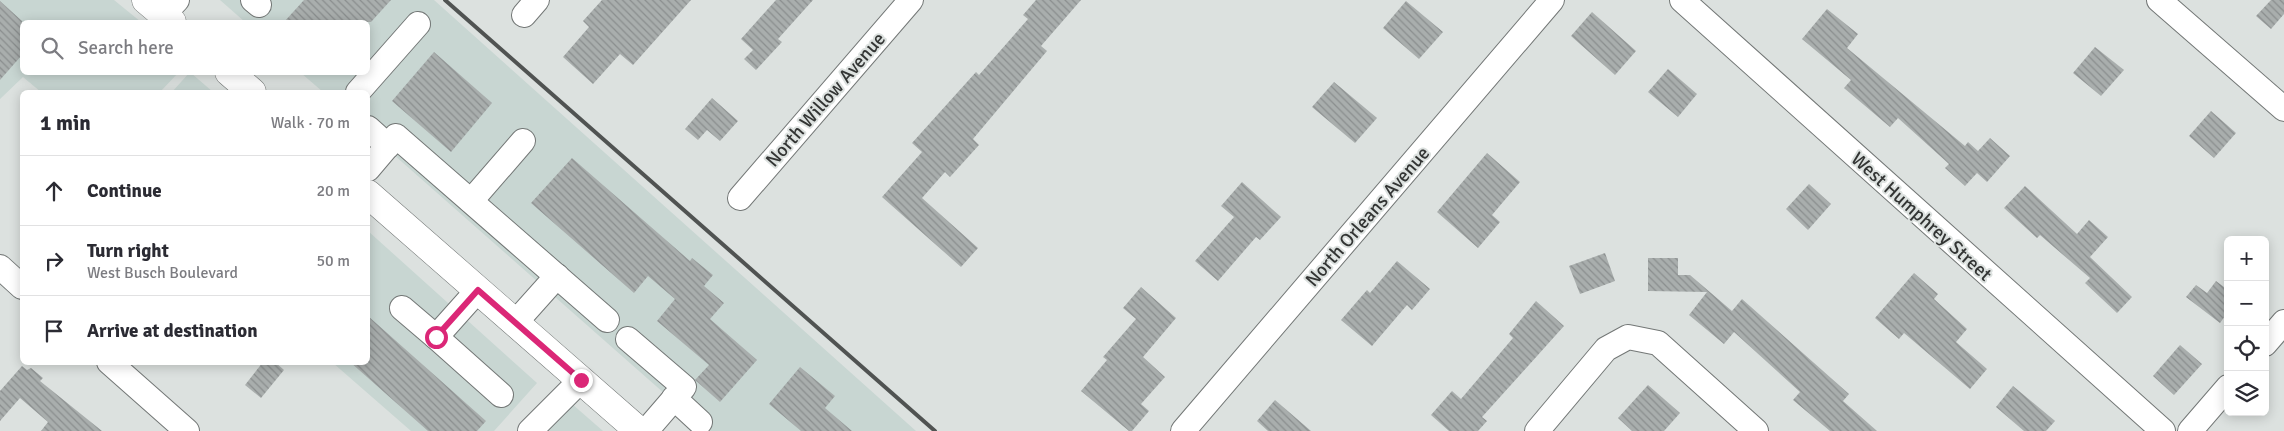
<!DOCTYPE html>
<meta charset="utf-8">
<style>
:root{--surface:#fff;--page:#f7f7f7;--text:#2b2b33;--muted:#7c7c81;--line:#e1e1e2}
body{margin:0;font-family:Signika,sans-serif;background:var(--page);color:var(--text)}
.controls{position:absolute;right:15px;bottom:15px;display:grid;overflow:hidden;border-radius:8px;box-shadow:0 2px 12px #0003}
.controls button{width:45px;height:45px;display:grid;place-items:center;padding:0;border:0;border-bottom:1px solid var(--line);background:var(--surface);color:var(--text);font:25px sans-serif}
.stop{position:absolute;width:15px;height:15px;margin:-11px;border:4px solid #db2777;border-radius:50%;background:#fff}
.stop.end{background:#db2777;border-color:#fff;box-shadow:0 1px 5px #0008}
.list{margin:0;padding:0;list-style:none}
h2{display:flex;justify-content:space-between;align-items:center;height:65px;margin:0;padding:0 20px;font-size:21px}
h2 small{font-size:16px;font-weight:400;color:var(--muted)}
.list li{display:grid;grid-template-columns:32px 1fr auto;gap:15px;align-items:center;box-sizing:border-box;height:70px;padding:0 20px;border-top:1px solid var(--line)}
.list b{display:block;font-size:19px;white-space:nowrap}
.list p{margin:0;font-size:16px;white-space:nowrap;color:var(--muted)}
.list em{font-size:16px;font-style:normal;color:var(--muted)}
.icon{flex:none;width:28px;height:28px;fill:none;stroke:currentColor;stroke-width:2;stroke-linecap:round;stroke-linejoin:round}
.map{position:relative;flex:none;width:2284px;height:431px;overflow:hidden}
.search{position:absolute;background:var(--surface);box-shadow:0 2px 12px #0003;left:20px;top:20px;width:350px;height:55px;display:flex;align-items:center;gap:12px;box-sizing:border-box;padding:0 18px;border-radius:8px;color:var(--muted);font-size:19px}
.panel{position:absolute;background:var(--surface);box-shadow:0 2px 12px #0003;left:20px;top:90px;width:350px;height:275px;border-radius:8px}
.map>svg:first-child{display:block}
.built{fill:#c8d6d2}
.building{fill:url(#building-back-hatch)}
.lines{fill:none;stroke-linecap:round;stroke-linejoin:round}
.minor-casing{stroke:#737776;stroke-width:26}
.major-casing{stroke:#737776;stroke-width:29}
.minor{stroke:#fff;stroke-width:24}
.major{stroke:#fff;stroke-width:28}
.rail{stroke:#505352;stroke-width:4}
.route{stroke:#db2777;stroke-width:6}
.labels{text-anchor:middle;stroke-width:4;stroke-linejoin:round;paint-order:stroke}
.street-label{font-size:19px;fill:#333534;stroke:#dce1df}
</style>
<div class="map">
<svg width="2284" height="431" viewBox="0 0 2284 431">
<defs>
<pattern id="building-back-hatch" width="6" height="6" patternUnits="userSpaceOnUse" patternTransform="scale(1.25)"><rect width="6" height="6" fill="#a9aead"/><path d="M-1 5l2 2M0 0l6 6M5-1l2 2" fill="none" stroke="#8a8e8e"/></pattern>
</defs>
<rect width="100%" height="100%" fill="#dce1df"/>
<g class="built">
<path d="M0 0H114L141 22H22V72L178 73 160 92H41L23 77 0 99Z"/>
<path d="M220 0H434L916 431H707L368 132V92H323L301 73 368 72V22H245Z"/>
<path d="M190 72 191 73 213 92H172Z"/>
<path d="M368 231 537 383 494 431H411L333 363 368 362Z"/>
<path d="M572 404 603 431H545Z"/>
</g>
<g class="building">
<path d="M304 0H391L371 22H284Z"/>
<path d="M602 0H691L633 65 620 54 593 84 563 57 589 27 583 21Z"/>
<path d="M776 0H813L778 39 782 42 756 70 744 59 753 50 741 39Z"/>
<path d="M1036 0H1081L1041 46 1047 51 973 139 979 145 950 177 945 172 922 198 978 248 961 267 882 197 922 152 912 143 976 72 979 75 1028 19 1023 15Z"/>
<path d="M2271 0H2284V14L2271 29 2256 16Z"/>
<path d="M0 1 22 21V55L0 80Z"/>
<path d="M1406 1 1443 32 1419 59 1383 28Z"/>
<path d="M1827 9 1858 34 1847 48 1965 146 1968 142 1978 151 1990 138 2010 156 1987 182 1977 173 1965 186 1945 168 1949 164 1898 118 1890 127 1844 88 1851 80 1802 39Z"/>
<path d="M1592 12 1636 51 1615 75 1571 36Z"/>
<path d="M2095 47 2124 70 2101 96 2073 73Z"/>
<path d="M434 52 492 103 451 152 392 101Z"/>
<path d="M1668 69 1697 94 1678 117 1648 92Z"/>
<path d="M1334 82 1377 118 1355 143 1312 107Z"/>
<path d="M712 98 738 121 720 141 707 130 698 140 685 129Z"/>
<path d="M2211 111 2236 133 2214 158 2189 136Z"/>
<path d="M1487 153 1520 182 1492 215 1500 222 1478 248 1437 212Z"/>
<path d="M572 158 690 261 692 258 713 275 704 286 724 303 710 319 757 360 720 402 695 380 709 365 657 321 675 299 648 276 634 293 531 203Z"/>
<path d="M1242 182 1281 217 1260 240 1256 237 1218 281 1195 261 1234 217 1221 206Z"/>
<path d="M1809 184 1831 204 1808 230 1786 209Z"/>
<path d="M2025 186 2077 234 2089 220 2108 237 2090 257 2132 297 2117 313 2085 283 2090 278 2040 235 2037 238 2004 208Z"/>
<path d="M1605 253 1615 281 1580 294 1569 266Z"/>
<path d="M1648 258H1678V275H1690L1732 311 1742 299 1849 394 1843 401 1877 431H1830L1793 400 1800 392 1734 332 1724 344 1689 315 1707 292 1648 291Z"/>
<path d="M1397 261 1430 289 1412 310 1407 305 1372 346 1341 320 1367 290 1370 293Z"/>
<path d="M1914 273 1938 294 1934 299 1967 329 1956 342 1987 369 1970 389 1904 333 1899 339 1875 318Z"/>
<path d="M2216 281 2228 290V312L2220 323 2186 297 2196 285 2207 293Z"/>
<path d="M1141 287 1176 318 1143 357 1165 377 1141 404 1149 411 1132 431H1129L1081 391 1107 360 1103 357 1136 319 1123 308Z"/>
<path d="M1536 301 1564 326 1482 417 1487 421 1478 431H1449L1431 415 1452 391 1461 399 1513 338 1509 334Z"/>
<path d="M368 316 486 421 477 431H428L350 362H368Z"/>
<path d="M2180 345 2202 364 2174 395 2153 376Z"/>
<path d="M263 362H275L284 370 261 398 245 385Z"/>
<path d="M22 366 27 370 31 368 43 378 40 381 102 431H41L48 422 20 398 0 421V391Z"/>
<path d="M800 367 835 396 825 408 852 431H801L769 404Z"/>
<path d="M1648 385 1680 413 1664 431H1632L1618 418Z"/>
<path d="M2013 386 2055 421 2046 431H2024L1996 407Z"/>
<path d="M1275 400 1311 431H1268L1257 421Z"/>
</g>
<g class="lines">
<g class="minor-casing">
<g id="minor">
<path d="M253 0 259 5"/>
<path d="M1682 0 2163 431"/>
<path d="M2159 0 2284 109"/>
<path d="M163 15 177 0"/>
<path d="M524 15 537 0"/>
<path d="M358 92 418 24"/>
<path d="M368 128 388 146"/>
<path d="M368 169 396 136 607 320"/>
<path d="M740 198 911 0"/>
<path d="M471 201 523 141"/>
<path d="M0 267 22 287"/>
<path d="M478 290 436 337 501 395"/>
<path d="M402 308 436 337"/>
<path d="M515 323 557 276"/>
<path d="M628 339 684 387 646 431"/>
<path d="M2265 344 2284 322"/>
<path d="M109 362 187 431"/>
<path d="M674 398 700 422"/>
<path d="M530 431 581 380"/>
<path d="M1183 431 1552 0"/>
<path d="M1537 431 1606 349 1628 337 1658 343 1756 431"/>
<path d="M2190 431 2228 387"/>
</g>
</g>
<g class="major-casing">
<g id="major">
<path d="M146 0 172 22"/>
<path d="M229 72 252 92"/>
<path d="M368 194 639 431"/>
</g>
</g>
<use href="#minor" class="minor"/>
<use href="#major" class="major"/>
<path class="rail" d="M445 0 935 431"/>
</g>
<g class="lines">
<path class="route" d="M436 337 478 290 581 380"/>
</g>
<g class="labels">
<g class="street-label">
<text transform="translate(825 99) rotate(-49)" y="7">North Willow Avenue</text>
<text transform="translate(1367 216) rotate(-49)" y="7">North Orleans Avenue</text>
<text transform="translate(1922 216) rotate(42)" y="7">West Humphrey Street</text>
</g>
</g>
</svg>
<div class="controls">
<button>+</button>
<button>−</button>
<button><svg class="icon" aria-label="locate" viewBox="0 0 24 24"><circle cx="12" cy="12" r="6"/><path d="M12 2v4M12 18v4M2 12h4M18 12h4"/></svg></button>
<button><svg class="icon" aria-label="layers" viewBox="0 0 24 24"><path d="M12 4l9 5-9 5-9-5zM3 14l9 5 9-5"/></svg></button>
</div>
<div class="stop" style="left:436px;top:337px"></div>
<div class="stop end" style="left:581px;top:380px"></div>
<div class="search"><svg class="icon" aria-label="search" viewBox="0 0 24 24"><circle cx="10" cy="10" r="6"/><path d="M15 15l6 6"/></svg>Search here</div>
<section class="panel">
<h2>1 min<small>Walk · 70 m</small></h2>
<ul class="list">
<li><svg class="icon" aria-label="ahead" viewBox="0 0 24 24"><path d="M12 20V5M6 11l6-6 6 6"/></svg><div><b>Continue</b></div><em>20 m</em></li>
<li><svg class="icon" aria-label="right" viewBox="0 0 24 24"><path d="M7 20v-9h11M14 6l5 5-5 5"/></svg><div><b>Turn right</b><p>West Busch Boulevard</p></div><em>50 m</em></li>
<li><svg class="icon" aria-label="arrive" viewBox="0 0 24 24"><path d="M6 21V4h12l-3 4 3 4H6"/></svg><div><b>Arrive at destination</b></div></li>
</ul>
</section>
</div>
